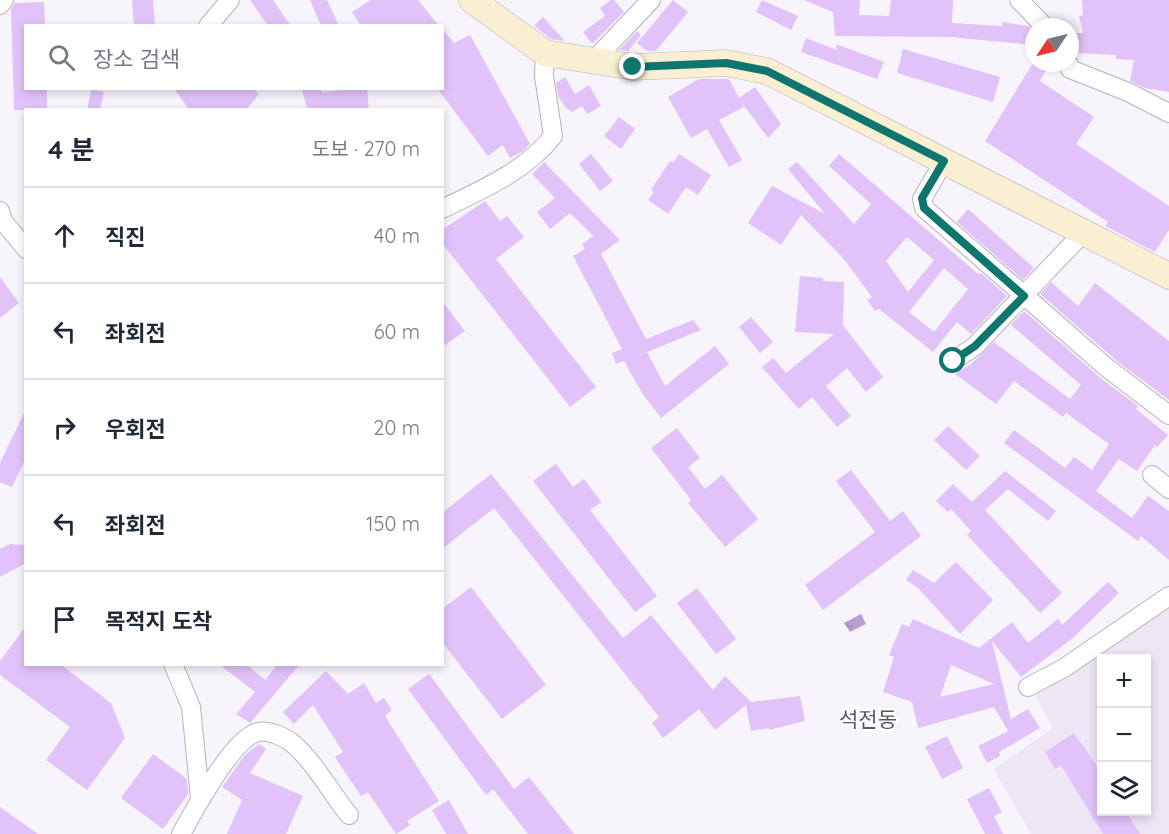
<!DOCTYPE html>
<html lang="ko">
<meta charset="utf-8">
<style>
:root{--surface:#fff;--page:#f6f6f7;--text:#1f2937;--muted:#747a83;--line:#e0e1e3}
body{margin:0;font-family:Quicksand,"Noto Sans KR",sans-serif;background:var(--page);color:var(--text)}
.controls{position:absolute;right:18px;bottom:18px;display:grid;overflow:hidden;border-radius:0px;box-shadow:0 3px 9px #0003}
.controls button{width:54px;height:54px;display:grid;place-items:center;padding:0;border:0;border-bottom:2px solid var(--line);background:var(--surface);color:var(--text);font:30px sans-serif}
.compass{position:absolute;left:1025px;top:18px;width:54px;height:54px;border-radius:50%;background:var(--surface);box-shadow:0 3px 9px #0003;rotate:235deg}
.stop{position:absolute;width:18px;height:18px;margin:-14px;border:4px solid #0f766e;border-radius:50%;background:#fff}
.stop.end{background:#0f766e;border-color:#fff;box-shadow:0 2px 6px #0008}
.list{margin:0;padding:0;list-style:none}
h2{display:flex;justify-content:space-between;align-items:center;height:78px;margin:0;padding:0 24px;font-size:26px}
h2 small{font-size:20px;font-weight:400;color:var(--muted)}
.list li{display:grid;grid-template-columns:39px 1fr auto;gap:18px;align-items:center;box-sizing:border-box;height:96px;padding:0 24px;border-top:2px solid var(--line)}
.list b{display:block;font-size:22px;white-space:nowrap}
.list em{font-size:20px;font-style:normal;color:var(--muted)}
.icon{flex:none;width:33px;height:33px;fill:none;stroke:currentColor;stroke-width:2;stroke-linecap:round;stroke-linejoin:round}
.map{position:relative;flex:none;width:1169px;height:834px;overflow:hidden}
.search{position:absolute;background:var(--surface);box-shadow:0 3px 9px #0003;left:24px;top:24px;width:420px;height:66px;display:flex;align-items:center;gap:15px;box-sizing:border-box;padding:0 21px;border-radius:0px;color:var(--muted);font-size:22px}
.panel{position:absolute;background:var(--surface);box-shadow:0 3px 9px #0003;left:24px;top:108px;width:420px;height:558px;border-radius:0px}
.map>svg:first-child{display:block}
.built{fill:#eee6f5;fill-rule:evenodd}
.water{fill:url(#water-ripples)}
.building{fill:#e2c3f9;fill-rule:evenodd}
.lines{fill:none;stroke-linecap:round;stroke-linejoin:round}
.street-casing{stroke:#b6b2ba;stroke-width:20}
.secondary-casing{stroke:#b6b2ba;stroke-width:27}
.street{stroke:#fff;stroke-width:18}
.secondary{stroke:#faeed3;stroke-width:26}
.route{stroke:#0f766e;stroke-width:8}
.labels{text-anchor:middle;stroke-width:4.5;stroke-linejoin:round;paint-order:stroke}
.quarter-label{font-size:21px;fill:#59565c;stroke:#fff}
</style>
<div class="map">
<svg width="1169" height="834" viewBox="0 0 1169 834">
<defs>
<pattern id="water-ripples" width="26" height="14" patternUnits="userSpaceOnUse" patternTransform="scale(1.5)"><rect width="26" height="14" fill="#bb9dd1"/><path d="M2 4q2-2 4 0t4 0M15 11q2-2 4 0t4 0" fill="none" stroke="#a086b2"/></pattern>
</defs>
<rect width="100%" height="100%" fill="#f8f4fc"/>
<path class="built" d="M1169 608V834H1031L994 769 1053 728 1034 693 1081 667ZM1102 658H1146V812H1102Z"/>
<path class="water" d="M861 614 866 624 850 632 844 623Z"/>
<g class="building">
<path d="M132 0H153L155 26H134Z"/>
<path d="M250 0H273L291 26H268Z"/>
<path d="M310 0H327L339 26H321Z"/>
<path d="M371 0H418L439 26H361L352 12Z"/>
<path d="M611 0H614L624 12 592 44 583 32 605 16 600 8Z"/>
<path d="M673 0 688 12 656 51H647L637 43Z"/>
<path d="M762 0 798 16 791 30 756 12Z"/>
<path d="M804 0H860L859 15 889 16 891 0H953L952 23 1002 26V22L1028 26 1034 32V45L950 37 835 36 833 12Z"/>
<path d="M1082 0H1169V92L1145 88 1130 81 1134 60 1116 59V55L1079 53V51L1073 50 1074 33H1083L1079 16 1083 15Z"/>
<path d="M44 2 45 26H26V88H47V110H14L11 9 15 3Z"/>
<path d="M543 17 565 41 551 39 534 26Z"/>
<path d="M442 28 454 43 470 35 530 144 523 151 510 158 503 145 488 156 437 88H442Z"/>
<path d="M637 31 641 35 628 51 619 50Z"/>
<path d="M806 38 837 50 836 44 884 62 877 79 801 52Z"/>
<path d="M903 49 1000 77 993 102 897 73Z"/>
<path d="M1033 63H1050L1040 81 1094 117 1076 144 1169 206V230L1155 252 1105 226 1108 222 985 141Z"/>
<path d="M565 77 575 94 589 85 601 106 587 114 582 106 572 112 565 107 558 96 556 83Z"/>
<path d="M699 79H729L739 98 755 87 781 124 768 138 740 100 744 107 719 120 742 160 729 167 707 129 691 138 668 97Z"/>
<path d="M174 88H252L259 94 246 110H189Z"/>
<path d="M301 88H320L322 92 367 88 369 110H308Z"/>
<path d="M91 90 104 92 100 110H87Z"/>
<path d="M619 117 635 129 621 149 604 136Z"/>
<path d="M591 154 613 181 600 191 579 164Z"/>
<path d="M679 154 711 175 698 195 686 187 668 214 648 200 654 192 651 190 670 161 673 163Z"/>
<path d="M839 154 978 274 981 273 1007 296 971 334 957 322 933 352 879 309 875 311 867 300 872 297 843 258 801 215 781 245 748 223 772 186 825 214 788 169 797 162 854 224 871 204 829 166ZM907 237 934 260 908 292 886 261ZM944 268 968 289 934 332 909 312Z"/>
<path d="M544 162 620 240 601 254 646 339 693 320 701 330 647 352 665 386 715 346 729 364 661 418 642 393 624 361 616 364 612 353 622 349 573 256 585 249 582 244 593 236 570 213 550 229 537 212 555 198 532 174Z"/>
<path d="M485 201 500 221 507 216 524 237 496 259 596 387 570 407 442 243V230Z"/>
<path d="M968 209 1034 268 1023 280 957 222Z"/>
<path d="M800 276 823 278V281L844 282 843 325 883 377 866 392 847 368 826 386 851 416 837 427 812 397 799 409 762 367 773 358 786 373 834 334 795 332Z"/>
<path d="M0 277 19 303 0 318Z"/>
<path d="M1051 282 1078 306 1095 283 1169 341V400L1118 362 1040 294Z"/>
<path d="M442 301 465 331 442 347Z"/>
<path d="M1024 311 1103 380 1138 406 1136 409 1168 435 1157 447 1155 445 1137 471 1119 459 1096 491 1132 518 1148 496 1169 511V560L1141 536 1138 541 1004 443 1014 430 1065 468 1074 457 1092 470 1109 444 1066 413 1063 417 1014 381 996 404 955 374 971 364 994 342 1070 399 1081 385 1011 325Z"/>
<path d="M751 317 773 342 760 353 739 327Z"/>
<path d="M26 409V458L12 487 0 482V463Z"/>
<path d="M948 426 980 456 966 470 934 440Z"/>
<path d="M677 428 700 458 688 467 705 489 722 475 758 519 725 547 688 503 691 500 651 448Z"/>
<path d="M556 464 573 487 584 479 601 502 590 510 657 596 635 612 533 481Z"/>
<path d="M851 470 890 521 903 511 921 536 823 610 805 585 875 532 836 481Z"/>
<path d="M1005 471 1056 511 1048 521 1008 489 985 510 1062 593 1040 613 967 535 971 531 951 509 948 512 936 501 953 484 972 502Z"/>
<path d="M491 474 623 638 651 615 713 690 725 676 751 702 800 696 805 721 769 730V728L751 731 746 705 715 730 699 709 663 738 652 723 659 717 494 508 442 549V513Z"/>
<path d="M10 544 26 545V563L0 577V549Z"/>
<path d="M956 562 993 600 960 634 918 588 906 580 913 570 934 583Z"/>
<path d="M1108 582 1119 593 1073 638 1021 677 992 641 1011 719 1028 709 1040 728 999 752 1000 756 987 763 978 746 1008 731 994 707 918 728 912 702 883 692 894 657 889 655 902 624 909 627 913 619 979 648 1012 622 1028 643 1058 619 1062 625ZM951 665 994 684 940 697Z"/>
<path d="M471 587 546 685 502 719 442 642V609Z"/>
<path d="M697 588 736 639 716 654 677 603Z"/>
<path d="M26 626V664H60L111 703 125 738 87 790 46 760 70 727 0 675V661Z"/>
<path d="M219 664H246L265 680 278 664H300L250 723 236 714 255 692Z"/>
<path d="M326 671 348 694 364 683 376 703 384 698 392 710 385 716 439 801 407 821 410 825 396 834 368 792 361 796 335 757 343 752 313 705 294 724 283 712Z"/>
<path d="M429 674 514 789 529 777 574 834H528L493 789 486 795 408 689Z"/>
<path d="M1074 733 1101 772V812H1126L1140 834H1103L1061 765 1055 769 1045 752Z"/>
<path d="M947 736 963 768 942 779 925 747Z"/>
<path d="M259 744 266 749 250 773 303 796 286 834H227L242 800 222 787 245 755Z"/>
<path d="M153 754 187 779 188 794 163 829 121 798Z"/>
<path d="M989 788 1002 812 994 816 1003 834H985L967 799Z"/>
<path d="M449 800 468 834H446L432 810Z"/>
<path d="M0 807 38 834H0Z"/>
</g>
<g class="lines">
<g class="street-casing">
<g id="street">
<path d="M1019 0 1045 27"/>
<path d="M0 5 4 0"/>
<path d="M208 26 230 0"/>
<path d="M593 61 651 0"/>
<path d="M1068 63 1070 69 1128 92 1169 113"/>
<path d="M944 161 922 199 924 208 1106 367 1169 415"/>
<path d="M442 209C481 190 526 171 553 136L544 76 545 53"/>
<path d="M0 211 3 221 26 249"/>
<path d="M953 361 975 346 1084 232"/>
<path d="M1152 475 1169 489"/>
<path d="M173 664 191 707 200 797"/>
<path d="M1028 687 1064 668 1169 596"/>
<path d="M181 834C193 812 233 738 258 732 268 730 283 736 292 743 315 762 330 792 349 815"/>
</g>
</g>
<g class="secondary-casing">
<path id="secondary" d="M472 0 545 53 633 67 726 63 767 71 1169 276"/>
</g>
<use href="#street" class="street"/>
<use href="#secondary" class="secondary"/>
</g>
<g class="lines">
<path class="route" d="M633 67 726 63 767 71 944 161 922 198 924 208 1024 296 975 346 953 361"/>
</g>
<g class="labels">
<g class="quarter-label">
<text x="868" y="727">석전동</text>
</g>
</g>
</svg>
<div class="controls">
<button>+</button>
<button>−</button>
<button><svg class="icon" aria-label="layers" viewBox="0 0 24 24"><path d="M12 4l9 5-9 5-9-5zM3 14l9 5 9-5"/></svg></button>
</div>
<svg class="compass" viewBox="-18 -18 36 36"><path d="M0-13l5 13h-10z" fill="#e53935"/><path d="M0 13l5-13h-10z" fill="#747a83"/></svg>
<div class="stop" style="left:953px;top:361px"></div>
<div class="stop end" style="left:633px;top:67px"></div>
<div class="search"><svg class="icon" aria-label="search" viewBox="0 0 24 24"><circle cx="10" cy="10" r="6"/><path d="M15 15l6 6"/></svg>장소 검색</div>
<section class="panel">
<h2>4 분<small>도보 · 270 m</small></h2>
<ul class="list">
<li><svg class="icon" aria-label="ahead" viewBox="0 0 24 24"><path d="M12 20V5M6 11l6-6 6 6"/></svg><div><b>직진</b></div><em>40 m</em></li>
<li><svg class="icon" aria-label="left" viewBox="0 0 24 24"><path d="M17 20v-9H6M10 6l-5 5 5 5"/></svg><div><b>좌회전</b></div><em>60 m</em></li>
<li><svg class="icon" aria-label="right" viewBox="0 0 24 24"><path d="M7 20v-9h11M14 6l5 5-5 5"/></svg><div><b>우회전</b></div><em>20 m</em></li>
<li><svg class="icon" aria-label="left" viewBox="0 0 24 24"><path d="M17 20v-9H6M10 6l-5 5 5 5"/></svg><div><b>좌회전</b></div><em>150 m</em></li>
<li><svg class="icon" aria-label="arrive" viewBox="0 0 24 24"><path d="M6 21V4h12l-3 4 3 4H6"/></svg><div><b>목적지 도착</b></div></li>
</ul>
</section>
</div>
